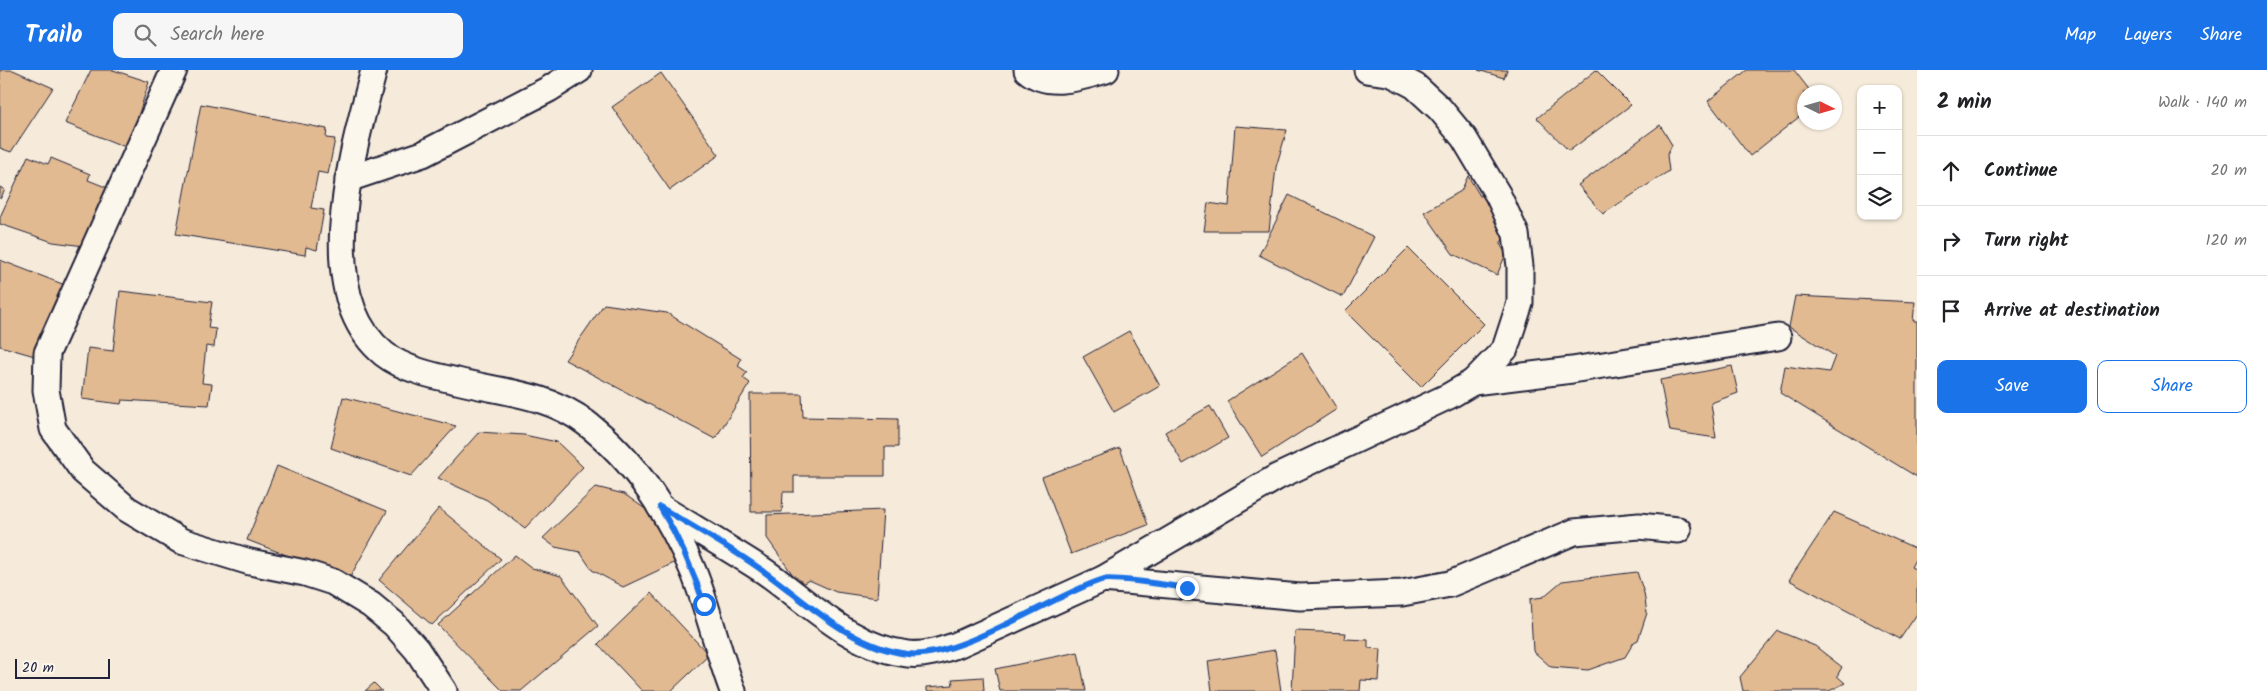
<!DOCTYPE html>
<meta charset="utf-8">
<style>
:root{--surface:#fff;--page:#f6f6f6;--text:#202124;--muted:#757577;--line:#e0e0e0;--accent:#1a73e8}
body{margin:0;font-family:Kalam,sans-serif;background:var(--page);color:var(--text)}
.controls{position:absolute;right:15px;top:15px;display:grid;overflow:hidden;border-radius:10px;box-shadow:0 1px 4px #0004}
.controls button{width:45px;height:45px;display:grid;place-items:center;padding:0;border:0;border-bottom:1px solid var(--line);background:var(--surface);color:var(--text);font:25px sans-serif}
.compass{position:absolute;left:1797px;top:15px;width:45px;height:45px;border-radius:50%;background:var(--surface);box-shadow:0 1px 4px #0004;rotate:95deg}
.scale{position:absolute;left:15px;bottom:12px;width:95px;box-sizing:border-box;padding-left:5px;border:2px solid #22223b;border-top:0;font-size:14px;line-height:18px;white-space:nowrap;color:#22223b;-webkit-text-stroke:4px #fbf7ec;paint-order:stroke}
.stop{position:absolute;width:15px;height:15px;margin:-11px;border:4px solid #1a73e8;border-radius:50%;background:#fff}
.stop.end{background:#1a73e8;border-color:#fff;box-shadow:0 1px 5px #0008}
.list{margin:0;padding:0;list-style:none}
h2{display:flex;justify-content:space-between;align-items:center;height:65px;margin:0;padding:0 20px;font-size:21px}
h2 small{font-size:16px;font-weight:400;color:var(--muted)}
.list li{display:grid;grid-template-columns:32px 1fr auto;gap:15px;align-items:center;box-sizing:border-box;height:70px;padding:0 20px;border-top:1px solid var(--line)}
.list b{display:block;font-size:19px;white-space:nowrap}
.list em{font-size:16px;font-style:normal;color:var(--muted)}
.actions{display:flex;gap:10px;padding:15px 20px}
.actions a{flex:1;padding:11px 0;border:1px solid var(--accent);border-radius:10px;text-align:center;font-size:18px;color:var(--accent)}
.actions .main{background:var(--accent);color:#fff}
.icon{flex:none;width:28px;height:28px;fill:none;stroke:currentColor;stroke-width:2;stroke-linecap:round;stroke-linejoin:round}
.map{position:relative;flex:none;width:1917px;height:621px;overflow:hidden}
header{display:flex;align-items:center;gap:30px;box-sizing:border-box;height:70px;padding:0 25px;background:var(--accent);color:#fff}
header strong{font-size:24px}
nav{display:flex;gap:28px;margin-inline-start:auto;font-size:18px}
.search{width:350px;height:45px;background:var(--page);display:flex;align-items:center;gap:12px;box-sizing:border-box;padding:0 18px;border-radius:10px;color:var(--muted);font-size:19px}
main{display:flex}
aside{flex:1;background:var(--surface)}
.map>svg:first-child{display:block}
.building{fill:#e2ba92;stroke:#22223b}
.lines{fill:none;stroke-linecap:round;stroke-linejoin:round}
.street-casing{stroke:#22223b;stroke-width:29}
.street{stroke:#fbf7ec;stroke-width:25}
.route{stroke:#1a73e8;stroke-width:6}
</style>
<header>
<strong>Trailo</strong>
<div class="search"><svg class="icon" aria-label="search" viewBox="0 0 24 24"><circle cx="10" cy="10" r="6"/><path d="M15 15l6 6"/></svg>Search here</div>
<nav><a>Map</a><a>Layers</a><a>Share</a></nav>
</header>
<main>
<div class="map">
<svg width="1917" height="621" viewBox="0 0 1917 621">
<rect width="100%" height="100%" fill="#f6ebda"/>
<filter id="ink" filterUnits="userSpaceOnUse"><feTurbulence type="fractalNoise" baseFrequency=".02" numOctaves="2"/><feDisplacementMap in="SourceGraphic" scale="10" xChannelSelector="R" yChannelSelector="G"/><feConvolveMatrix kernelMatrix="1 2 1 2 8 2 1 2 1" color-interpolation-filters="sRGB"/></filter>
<g filter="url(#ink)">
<g class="building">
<path d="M0 0H13L53 18 11 82 0 78Z"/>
<path d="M91 0H113L149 12 128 78 65 53Z"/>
<path d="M1478 0H1507L1504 8Z"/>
<path d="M1596 0 1631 35 1569 81 1537 48Z"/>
<path d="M1747 0H1794L1811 22H1804V43L1750 86 1708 31Z"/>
<path d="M661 3 719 85 670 120 612 37Z"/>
<path d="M201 34 327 59 326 68 335 69 328 104 318 102 311 138 324 140 317 180 306 177 305 185 176 164Z"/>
<path d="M1660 55 1672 75 1667 85 1669 101 1603 144 1578 115Z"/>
<path d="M1235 56 1287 60 1276 97 1269 161H1204L1208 133 1229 136Z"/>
<path d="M28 86 48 94 51 88 90 104 88 110 113 120 92 177 53 172 0 154V147Z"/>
<path d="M1468 106 1480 126 1485 125 1498 136 1493 146 1508 162 1500 174 1506 184 1497 205 1453 184 1424 142 1461 121Z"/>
<path d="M0 117 5 120 0 129Z"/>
<path d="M1289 125 1374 167 1343 227 1259 185Z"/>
<path d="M1408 178 1484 254 1421 317 1345 241Z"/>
<path d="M0 190 65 215 38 287 0 276Z"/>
<path d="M120 221 212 232 208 258 216 259 214 277 206 276 202 313 212 314 209 335 122 330 121 334 82 329 88 278 113 281Z"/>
<path d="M1795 226 1915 232 1913 251H1917V407L1780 323 1785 296 1829 302 1835 286 1789 257Z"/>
<path d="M604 234 667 243 741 289 738 296 747 302 743 308 750 313 715 369 565 290Z"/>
<path d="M1129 261 1160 316 1114 342 1083 287Z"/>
<path d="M1302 283 1337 339 1262 387 1227 331Z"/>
<path d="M1732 296 1738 323 1711 333 1716 368 1670 361 1660 310Z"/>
<path d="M750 324H802L803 347 898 349V377H885V406H794V422H783L782 442H751Z"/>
<path d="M343 327 456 356 411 406 331 378Z"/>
<path d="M1210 336 1228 368 1183 394 1165 362Z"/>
<path d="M479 362 524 365 557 372 583 397 525 458 487 430 438 408Z"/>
<path d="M1120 378 1148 455 1071 484 1042 407Z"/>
<path d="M277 396 387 441 349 509 247 470Z"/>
<path d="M596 417 624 424 651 443 676 478 674 493 623 517 592 500 580 482 555 477 543 468Z"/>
<path d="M439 438 501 489 432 555 379 510Z"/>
<path d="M883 440 877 528 836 522 809 510 800 515 767 468V445Z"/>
<path d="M1834 442 1917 479V486L1911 497 1917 500V544L1900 569 1789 510Z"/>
<path d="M515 485 532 498 561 506 598 556 521 621H503L438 555Z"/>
<path d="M1637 502 1644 523 1647 543 1638 570 1634 572 1625 587 1588 600 1551 597 1533 581 1530 529 1543 527 1562 511Z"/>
<path d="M651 523 709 585 671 621H642L598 574Z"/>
<path d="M1295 561 1346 563 1345 569 1368 570V578L1381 579 1379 611 1361 610 1360 621H1292Z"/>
<path d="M1778 561 1815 576 1842 597 1837 606 1845 613 1829 621H1743L1740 607Z"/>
<path d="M1275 580 1281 621H1212L1208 591Z"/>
<path d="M1078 582 1086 621H1000L995 599Z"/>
<path d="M983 607 984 621H927V617L953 615 952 609Z"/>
<path d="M374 613 382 621H365Z"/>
</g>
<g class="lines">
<g class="street-casing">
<g id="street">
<path d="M174 0 47 283 46 320 53 359 83 401 127 439 181 471 250 492 305 503 333 512 371 535 394 554 417 580 444 621"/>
<path d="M374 0C354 78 309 223 384 284 403 299 434 306 457 311 501 322 549 324 586 353 635 390 671 447 694 503 709 541 718 582 733 621"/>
<path d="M1027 0C1049 19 1082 7 1106 0"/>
<path d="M348 109 423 84 549 19 579 0"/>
<path d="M1473 312 1572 300 1778 267"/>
<path d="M660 437C694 458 730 479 764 501 809 532 851 578 908 584 924 586 942 580 957 575L1103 509 1277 407 1449 326 1473 312 1505 279 1520 233V196L1516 164 1498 125 1464 68 1440 39 1415 16 1390 3 1367 0"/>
<path d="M1103 509 1300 527 1402 523 1450 514 1574 462 1639 456 1678 460"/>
</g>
</g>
<use href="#street" class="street"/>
</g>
</g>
<g class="lines" filter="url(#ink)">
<path class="route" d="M704 534C693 500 679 468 660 437 695 458 732 478 766 503 809 534 853 578 908 584 958 590 1051 526 1101 510 1111 506 1172 516 1187 518"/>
</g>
</svg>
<div class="controls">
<button>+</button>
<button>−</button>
<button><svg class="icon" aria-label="layers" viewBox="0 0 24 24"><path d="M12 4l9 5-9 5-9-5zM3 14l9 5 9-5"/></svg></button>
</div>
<svg class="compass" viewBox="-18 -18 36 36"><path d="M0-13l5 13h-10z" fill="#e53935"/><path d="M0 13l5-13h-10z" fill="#757577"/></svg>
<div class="scale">20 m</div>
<div class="stop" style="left:704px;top:534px"></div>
<div class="stop end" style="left:1187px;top:518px"></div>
</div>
<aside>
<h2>2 min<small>Walk · 140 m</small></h2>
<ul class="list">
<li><svg class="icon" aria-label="ahead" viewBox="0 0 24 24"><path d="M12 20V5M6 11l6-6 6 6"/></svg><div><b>Continue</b></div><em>20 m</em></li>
<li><svg class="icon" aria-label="right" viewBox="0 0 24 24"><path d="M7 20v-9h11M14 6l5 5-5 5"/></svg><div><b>Turn right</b></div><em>120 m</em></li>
<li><svg class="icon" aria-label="arrive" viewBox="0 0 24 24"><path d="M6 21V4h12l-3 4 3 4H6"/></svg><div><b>Arrive at destination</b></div></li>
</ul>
<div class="actions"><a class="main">Save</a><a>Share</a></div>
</aside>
</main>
